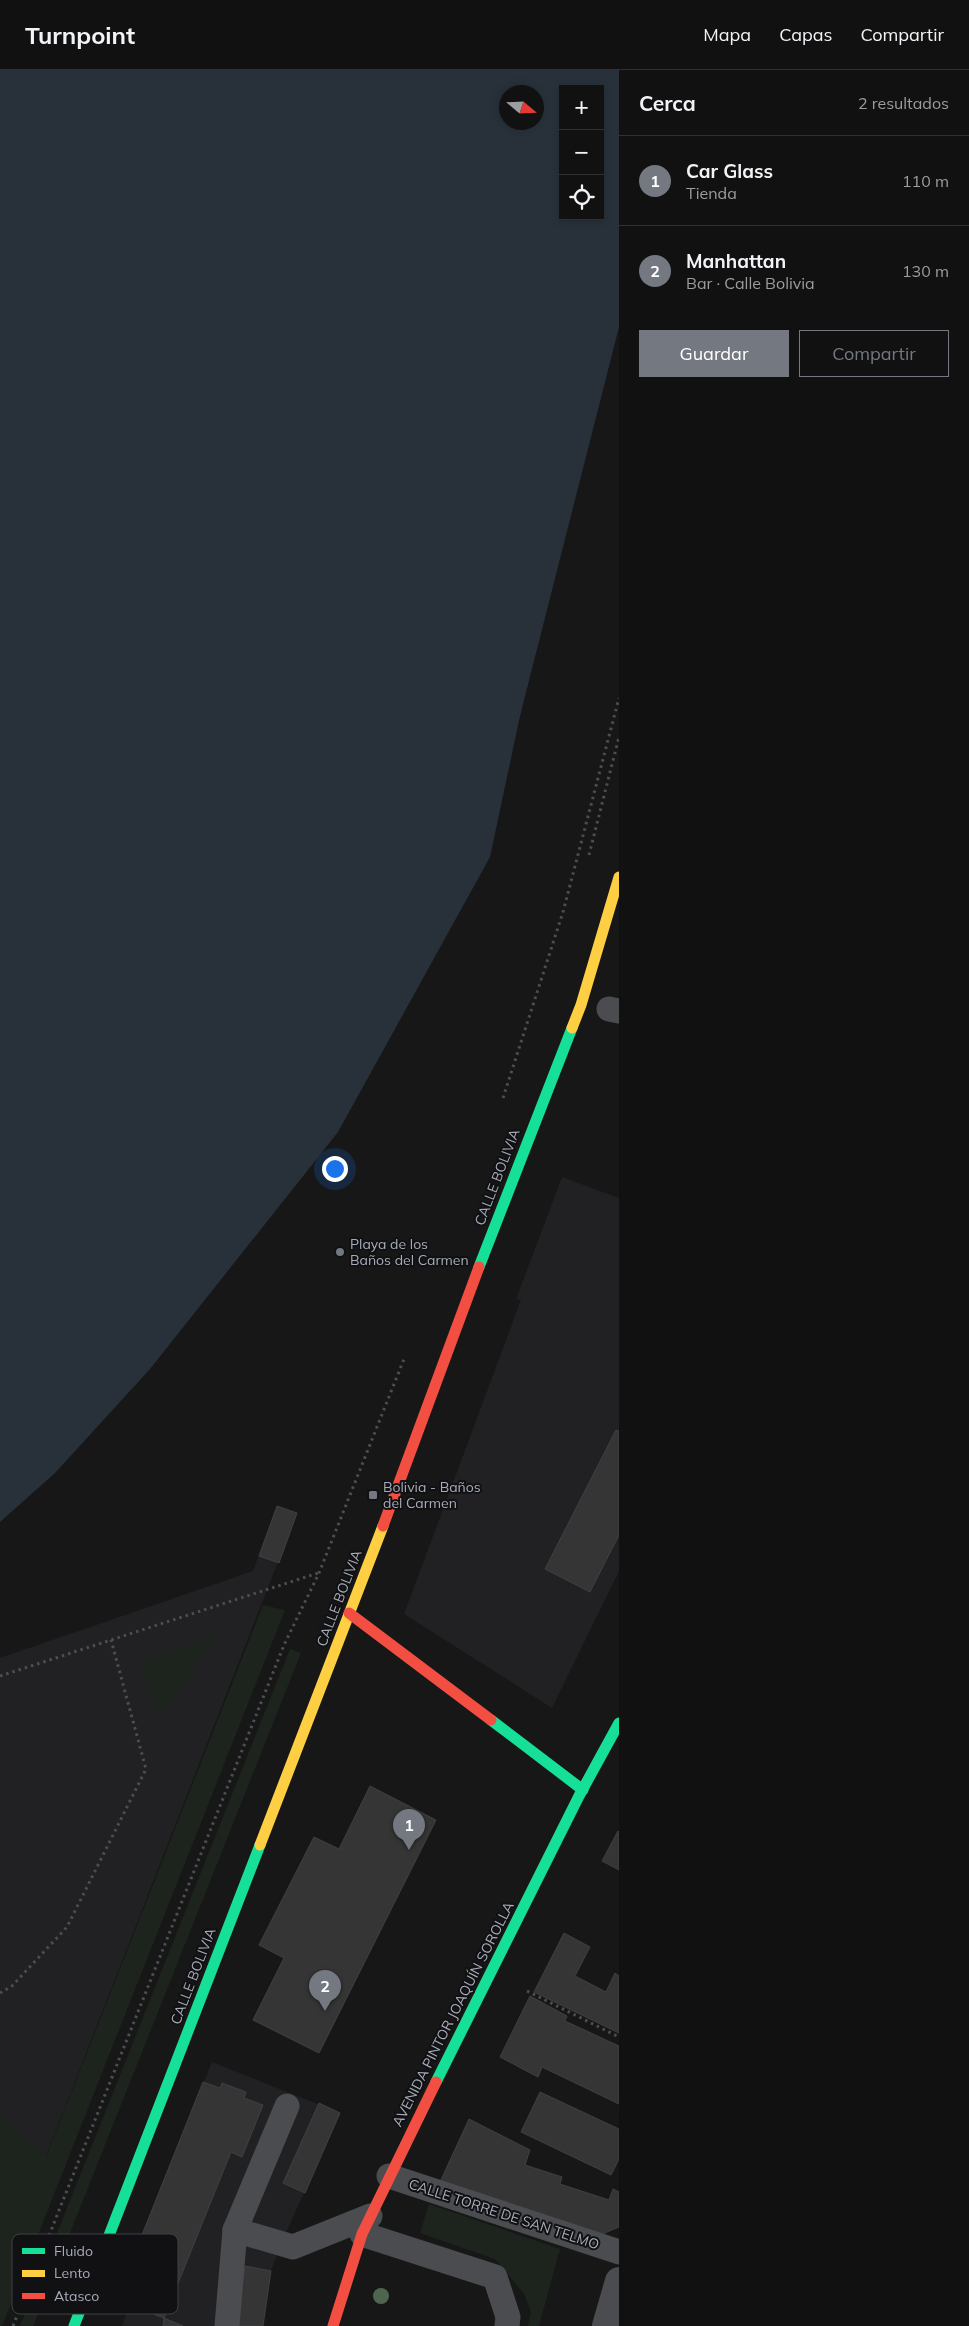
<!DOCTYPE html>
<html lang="es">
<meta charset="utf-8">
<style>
:root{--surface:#111;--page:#1a1a1a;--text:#f1f3f6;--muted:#9c9d9f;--line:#303131;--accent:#747880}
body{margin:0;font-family:Mulish,sans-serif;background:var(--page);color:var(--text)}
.controls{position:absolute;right:15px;top:15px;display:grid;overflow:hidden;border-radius:0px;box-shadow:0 2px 8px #0003}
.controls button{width:45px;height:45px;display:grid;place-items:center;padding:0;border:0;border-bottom:1px solid var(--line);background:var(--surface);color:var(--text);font:25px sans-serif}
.compass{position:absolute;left:499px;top:15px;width:45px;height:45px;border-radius:50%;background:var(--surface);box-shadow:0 2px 8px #0003;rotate:109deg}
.you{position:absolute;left:334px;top:1098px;width:18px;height:18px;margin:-12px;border:4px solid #fff;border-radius:50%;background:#1a73e8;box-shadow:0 0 0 8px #1a73e833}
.badge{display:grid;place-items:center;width:32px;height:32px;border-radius:50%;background:var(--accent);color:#fff;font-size:16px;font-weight:700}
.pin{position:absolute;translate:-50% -41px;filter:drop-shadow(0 1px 2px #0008)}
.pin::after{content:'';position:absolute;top:26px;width:18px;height:15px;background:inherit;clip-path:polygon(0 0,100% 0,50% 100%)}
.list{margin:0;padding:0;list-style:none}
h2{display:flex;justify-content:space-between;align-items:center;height:65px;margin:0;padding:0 20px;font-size:21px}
h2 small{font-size:16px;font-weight:400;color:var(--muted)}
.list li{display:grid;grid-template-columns:32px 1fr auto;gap:15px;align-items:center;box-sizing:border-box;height:90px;padding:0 20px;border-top:1px solid var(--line)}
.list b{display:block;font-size:19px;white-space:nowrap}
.list p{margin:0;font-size:16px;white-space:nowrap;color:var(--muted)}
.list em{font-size:16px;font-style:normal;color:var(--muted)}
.actions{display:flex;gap:10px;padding:15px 20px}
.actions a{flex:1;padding:11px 0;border:1px solid var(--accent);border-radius:0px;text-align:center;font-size:18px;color:var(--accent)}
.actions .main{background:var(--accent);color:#fff}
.icon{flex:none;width:28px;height:28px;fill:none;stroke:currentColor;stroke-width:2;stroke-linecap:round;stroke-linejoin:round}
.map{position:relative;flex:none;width:619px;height:2256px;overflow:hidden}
header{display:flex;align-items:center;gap:30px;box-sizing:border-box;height:70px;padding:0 25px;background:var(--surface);border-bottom:1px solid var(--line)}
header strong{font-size:24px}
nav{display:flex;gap:28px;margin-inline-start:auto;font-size:18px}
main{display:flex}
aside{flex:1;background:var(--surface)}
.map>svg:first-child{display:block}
.built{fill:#212023}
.green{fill:#1c241d}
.water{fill:#28313a;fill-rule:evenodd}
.building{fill:#353536;stroke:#3f4043}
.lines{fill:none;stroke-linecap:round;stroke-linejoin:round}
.path{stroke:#4c4e51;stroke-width:3;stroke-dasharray:2.5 4;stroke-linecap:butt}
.lane{stroke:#4a4c50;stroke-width:25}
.street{stroke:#4a4c50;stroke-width:28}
.fast{stroke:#16e098;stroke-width:11}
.slow{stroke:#ffcf43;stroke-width:11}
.jam{stroke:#f24e42;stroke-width:11}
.tree{fill:#4e6650}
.poi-dot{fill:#747880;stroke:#111113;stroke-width:2}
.labels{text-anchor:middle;stroke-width:4;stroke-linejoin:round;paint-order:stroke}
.street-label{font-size:14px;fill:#a6acb9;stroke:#111113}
.poi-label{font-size:14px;fill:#a6acb9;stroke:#111113;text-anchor:start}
.key{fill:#111113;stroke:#3e4045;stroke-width:1}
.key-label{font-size:14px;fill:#a6acb9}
</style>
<header>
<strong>Turnpoint</strong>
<nav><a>Mapa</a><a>Capas</a><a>Compartir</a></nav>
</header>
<main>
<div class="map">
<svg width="619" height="2256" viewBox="0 0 619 2256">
<rect width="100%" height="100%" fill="#171717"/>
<g class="built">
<path d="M562 1107 619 1128V1501L552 1638 404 1544 521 1230 516 1229Z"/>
<path d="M277 1436 297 1443 0 2204V1588L253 1501Z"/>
<path d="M212 1992 340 2043 285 2165 271 2201 263 2256H122L129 2235 116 2230Z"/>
</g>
<g class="green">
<path d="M263 1535 285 1540 2 2256H0V2044L46 2087Z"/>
<path d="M221 1563 160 1647 140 1591Z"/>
<path d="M290 1579 301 1583 33 2256H20Z"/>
<path d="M429 2134 560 2179 539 2256H528L531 2242 524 2224 495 2189 420 2163Z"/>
</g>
<path class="water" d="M0 0H619V257L520 646 490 787 338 1062 150 1299 55 1403 0 1452ZM563 19H600V146H563ZM507 22H536V52H507Z"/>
<g class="building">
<path d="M616 1360 619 1361V1465L590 1522 545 1499Z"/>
<path d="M277 1436 297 1443 279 1493 259 1486Z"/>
<path d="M370 1716 436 1750 319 1983 253 1950 284 1888 259 1875 314 1767 339 1779Z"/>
<path d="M618 1761 619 1762V1800L602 1791Z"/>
<path d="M564 1863 590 1877 575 1906 606 1922 615 1903 619 1906V1963L534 1922Z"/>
<path d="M530 1926 567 1946 565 1951 619 1976V2034L542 1997 538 2007 500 1987Z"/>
<path d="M203 2012 220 2018 222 2013 246 2022 244 2028 263 2035 242 2087 231 2082 164 2248 116 2230Z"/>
<path d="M540 2022 619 2059V2089L611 2105 521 2062Z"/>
<path d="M319 2033 340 2043 305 2123 283 2113Z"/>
<path d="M469 2049 530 2080 525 2095 562 2107 560 2114 609 2130 613 2119 619 2122V2157L602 2164 440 2112Z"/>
<path d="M245 2196 271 2201 263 2256H236Z"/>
<path d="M164 2248 183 2256H163Z"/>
</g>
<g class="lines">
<g class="path">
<path d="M589 785 619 667"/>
<path d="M503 1028 563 842 619 628"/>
<path d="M0 1606 318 1503"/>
<path d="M527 1921 619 1967"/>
<path d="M0 1923 12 1916 67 1857 146 1699 111 1570"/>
<path d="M13 2256 284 1575 319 1503 404 1289"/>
</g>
<g class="lane">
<path d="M609 939 619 941"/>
<path d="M389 2106 619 2182"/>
<path d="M235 2160 293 2177 370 2146"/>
<path d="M362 2164 495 2207 508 2247 507 2256"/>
<path d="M227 2256 235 2160 287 2036"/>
</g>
<path class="street" d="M606 2256 619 2211"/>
<g class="fast">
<path d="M479 1197 572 958"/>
<path d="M491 1650 583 1720"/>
<path d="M436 2012 579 1726 619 1653"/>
<path d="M74 2256 260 1775"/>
</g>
<g class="slow">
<path d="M572 958 581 935 619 807"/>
<path d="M260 1775 383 1456"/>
</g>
<g class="jam">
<path d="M383 1456 479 1197"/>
<path d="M349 1543 491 1650"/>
<path d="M333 2256 362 2164 436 2012"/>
</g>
</g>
<circle class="tree" cx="381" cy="2226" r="8"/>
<g class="poi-dot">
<circle cx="340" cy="1182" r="5"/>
<rect x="368" y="1420" width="10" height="10" rx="2.5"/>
</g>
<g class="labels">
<g class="street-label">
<text transform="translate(497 1107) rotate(-69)" y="5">CALLE BOLIVIA</text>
<text transform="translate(339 1528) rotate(-69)" y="5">CALLE BOLIVIA</text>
<text transform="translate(193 1906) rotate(-69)" y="5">CALLE BOLIVIA</text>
<text transform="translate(453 1944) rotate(-63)" y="5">AVENIDA PINTOR JOAQUÍN SOROLLA</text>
<text transform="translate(504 2144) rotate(18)" y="5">CALLE TORRE DE SAN TELMO</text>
</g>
<g class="poi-label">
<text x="350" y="1179">Playa de los<tspan x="350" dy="16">Baños del Carmen</tspan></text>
<text x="383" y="1422">Bolivia - Baños<tspan x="383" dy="16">del Carmen</tspan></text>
</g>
</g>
<rect x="12" y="2164" width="166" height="80" rx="8" class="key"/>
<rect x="22" y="2178" width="23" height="6" fill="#16e098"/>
<rect x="22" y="2200" width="23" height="7" fill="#ffcf43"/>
<rect x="22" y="2223" width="23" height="6" fill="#f24e42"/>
<g class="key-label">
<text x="54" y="2186">Fluido</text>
<text x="54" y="2208">Lento</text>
<text x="54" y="2231">Atasco</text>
</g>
</svg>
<div class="controls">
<button>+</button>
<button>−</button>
<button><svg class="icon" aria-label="locate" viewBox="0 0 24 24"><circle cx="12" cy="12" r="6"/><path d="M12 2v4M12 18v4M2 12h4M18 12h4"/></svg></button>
</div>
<svg class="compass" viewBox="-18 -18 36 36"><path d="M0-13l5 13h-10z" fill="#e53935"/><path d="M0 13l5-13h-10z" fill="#9c9d9f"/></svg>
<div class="you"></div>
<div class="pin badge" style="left:409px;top:1780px">1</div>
<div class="pin badge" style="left:325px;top:1941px">2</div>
</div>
<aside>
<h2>Cerca<small>2 resultados</small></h2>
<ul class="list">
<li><span class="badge">1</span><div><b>Car Glass</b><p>Tienda</p></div><em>110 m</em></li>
<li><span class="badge">2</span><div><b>Manhattan</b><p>Bar · Calle Bolivia</p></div><em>130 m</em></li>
</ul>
<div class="actions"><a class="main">Guardar</a><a>Compartir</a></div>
</aside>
</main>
